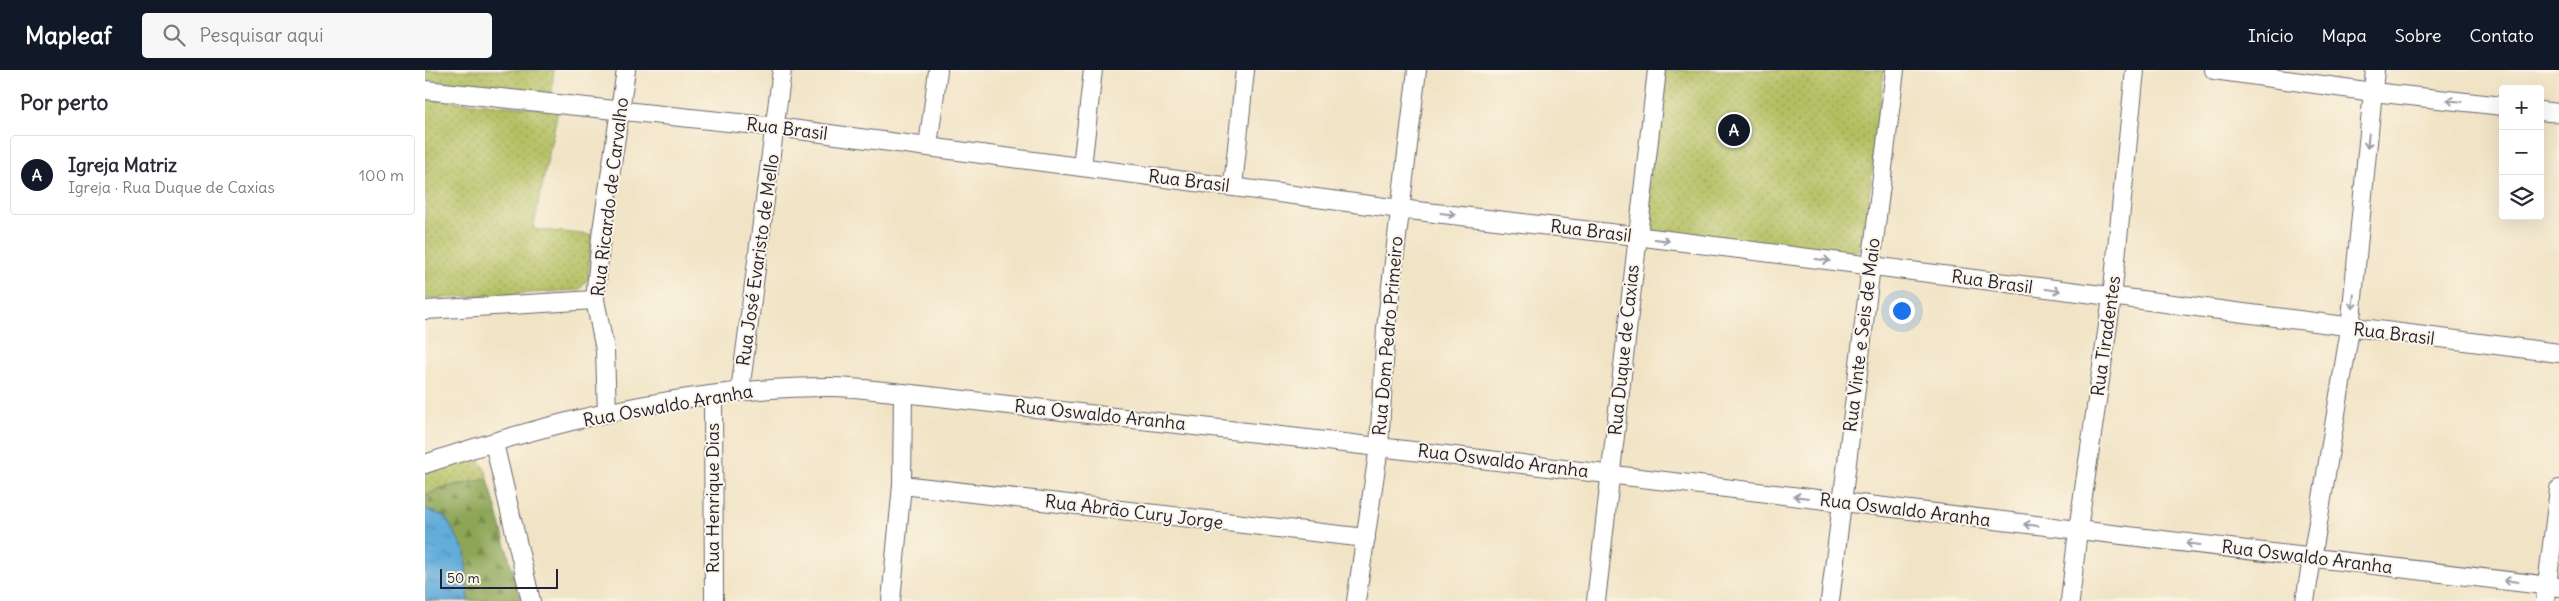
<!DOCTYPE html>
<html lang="pt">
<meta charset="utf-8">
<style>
:root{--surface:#fff;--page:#f7f7f7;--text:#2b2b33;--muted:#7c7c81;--line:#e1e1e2;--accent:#111827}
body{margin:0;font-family:Delius,sans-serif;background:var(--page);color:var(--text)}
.controls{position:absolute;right:15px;top:15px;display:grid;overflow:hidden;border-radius:5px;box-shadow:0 5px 20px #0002}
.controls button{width:45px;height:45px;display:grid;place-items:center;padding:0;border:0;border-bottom:1px solid var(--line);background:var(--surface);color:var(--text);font:25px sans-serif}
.scale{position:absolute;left:15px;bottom:12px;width:118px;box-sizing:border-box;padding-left:5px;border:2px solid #22223b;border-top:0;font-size:14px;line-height:18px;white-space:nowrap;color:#22223b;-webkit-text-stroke:4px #fcf5e5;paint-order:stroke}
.you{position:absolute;left:1476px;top:240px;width:18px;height:18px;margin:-12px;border:4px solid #fff;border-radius:50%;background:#1a73e8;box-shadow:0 0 0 8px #1a73e833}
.badge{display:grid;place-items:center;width:32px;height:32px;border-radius:50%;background:var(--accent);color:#fff;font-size:16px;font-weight:700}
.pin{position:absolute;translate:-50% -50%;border:2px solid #fff;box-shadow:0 1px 5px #0006}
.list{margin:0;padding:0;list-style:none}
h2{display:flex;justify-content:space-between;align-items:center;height:65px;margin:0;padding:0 20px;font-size:21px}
h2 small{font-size:16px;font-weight:400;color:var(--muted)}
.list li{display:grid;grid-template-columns:32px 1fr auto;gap:15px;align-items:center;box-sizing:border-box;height:80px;margin:0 10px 10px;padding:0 10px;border:1px solid var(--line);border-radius:5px}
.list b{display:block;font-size:19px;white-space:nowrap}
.list p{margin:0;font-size:16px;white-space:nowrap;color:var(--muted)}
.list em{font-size:16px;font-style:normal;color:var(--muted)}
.icon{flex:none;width:28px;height:28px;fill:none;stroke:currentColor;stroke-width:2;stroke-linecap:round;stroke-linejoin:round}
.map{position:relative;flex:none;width:2134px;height:531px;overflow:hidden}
header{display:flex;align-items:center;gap:30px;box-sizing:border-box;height:70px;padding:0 25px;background:var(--accent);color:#fff}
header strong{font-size:24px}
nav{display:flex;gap:28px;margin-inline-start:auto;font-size:18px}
.search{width:350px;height:45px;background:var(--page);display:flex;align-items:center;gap:12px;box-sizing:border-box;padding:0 18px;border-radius:5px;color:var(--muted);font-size:19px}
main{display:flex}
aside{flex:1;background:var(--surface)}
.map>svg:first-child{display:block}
.grass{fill:url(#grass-dots);stroke:#6a704e}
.forest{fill:url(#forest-firs);stroke:#586449}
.water{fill:url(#water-ripples);stroke:#42678a}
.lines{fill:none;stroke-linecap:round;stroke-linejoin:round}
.minor-casing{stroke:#6a666c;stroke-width:20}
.minor{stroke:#fff;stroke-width:18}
.oneway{stroke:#9c9ca7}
.labels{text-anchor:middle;stroke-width:4;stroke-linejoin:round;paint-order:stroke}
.street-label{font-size:18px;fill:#22223b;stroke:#fcf5e5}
</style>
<header>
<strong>Mapleaf</strong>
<div class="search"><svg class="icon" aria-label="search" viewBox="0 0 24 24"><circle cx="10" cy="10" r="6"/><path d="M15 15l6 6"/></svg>Pesquisar aqui</div>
<nav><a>Início</a><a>Mapa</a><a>Sobre</a><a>Contato</a></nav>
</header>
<main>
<aside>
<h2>Por perto<small></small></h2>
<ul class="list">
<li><span class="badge">A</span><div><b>Igreja Matriz</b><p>Igreja · Rua Duque de Caxias</p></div><em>100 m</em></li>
</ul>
</aside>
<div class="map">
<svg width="2134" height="531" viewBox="0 0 2134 531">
<defs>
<pattern id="grass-dots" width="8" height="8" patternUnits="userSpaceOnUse" patternTransform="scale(1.25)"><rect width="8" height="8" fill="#b2bf61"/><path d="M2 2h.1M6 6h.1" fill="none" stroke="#909b51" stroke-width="1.8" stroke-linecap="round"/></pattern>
<pattern id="forest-firs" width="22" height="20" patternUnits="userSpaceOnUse" patternTransform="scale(1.25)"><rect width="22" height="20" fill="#8da657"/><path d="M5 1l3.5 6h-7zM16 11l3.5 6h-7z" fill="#738749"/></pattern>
<pattern id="water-ripples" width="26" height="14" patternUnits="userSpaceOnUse" patternTransform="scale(1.25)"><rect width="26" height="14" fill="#62acda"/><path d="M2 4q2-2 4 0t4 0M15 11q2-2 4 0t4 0" fill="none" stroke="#508cb2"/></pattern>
</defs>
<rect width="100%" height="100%" fill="#fcf5e5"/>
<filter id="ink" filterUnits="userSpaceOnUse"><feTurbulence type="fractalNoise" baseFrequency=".02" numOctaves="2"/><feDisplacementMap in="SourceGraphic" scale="10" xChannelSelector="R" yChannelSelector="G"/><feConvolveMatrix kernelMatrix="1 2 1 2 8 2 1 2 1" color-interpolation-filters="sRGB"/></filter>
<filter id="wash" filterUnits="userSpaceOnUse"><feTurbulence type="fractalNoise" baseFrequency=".0096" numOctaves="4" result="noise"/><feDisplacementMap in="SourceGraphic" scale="20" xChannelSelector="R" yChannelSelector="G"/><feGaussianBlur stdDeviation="1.12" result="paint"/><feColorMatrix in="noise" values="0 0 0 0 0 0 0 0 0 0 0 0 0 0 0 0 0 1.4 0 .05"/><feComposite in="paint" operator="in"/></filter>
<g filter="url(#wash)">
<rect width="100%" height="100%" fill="#f1e4c6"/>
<g class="grass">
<path d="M0 0H129L126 23 0 10Z"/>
<path d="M1239 0H1459L1438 177 1427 183 1226 161 1219 151Z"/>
<path d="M0 29 133 40 108 159 167 165 163 209 154 220 0 229Z"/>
<path d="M52 387 60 399 63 409 16 418 0 426V403L38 389Z"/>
</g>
<path class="forest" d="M63 409 96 531H43L40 481 20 447 0 438V426L16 418Z"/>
<path class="water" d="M0 438 20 447 40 481 43 531H0Z"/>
</g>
<g filter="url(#ink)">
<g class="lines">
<g class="minor-casing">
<g id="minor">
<path d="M1789 0 1948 22 2078 36"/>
<path d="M0 20 351 57 975 139 1211 166 2134 283"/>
<path d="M2115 41 2134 43"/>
<path d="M503 76 513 0"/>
<path d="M657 97 668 0"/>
<path d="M808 116 820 0"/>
<path d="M0 240 170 230"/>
<path d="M315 321 357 0"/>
<path d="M288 325 289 531"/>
<path d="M182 343 180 280 170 230 176 167 201 0"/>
<path d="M69 373 106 531"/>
<path d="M0 394C129 350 269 317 406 317 430 317 454 321 478 323L954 377 2134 517"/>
<path d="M477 415 941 468"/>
<path d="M466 531 477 415 478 323"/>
<path d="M931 531 954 377 961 258 992 0"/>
<path d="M1171 531 1232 0"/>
<path d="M1405 531 1470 0"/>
<path d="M1645 531 1653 460 1687 228 1710 0"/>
<path d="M1880 531 1925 259 1950 0"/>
<path d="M2120 531 2134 419"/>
</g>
</g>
<use href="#minor" class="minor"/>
</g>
<defs><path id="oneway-shaft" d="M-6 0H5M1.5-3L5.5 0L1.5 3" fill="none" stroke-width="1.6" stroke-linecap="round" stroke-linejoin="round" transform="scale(1.25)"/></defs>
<g class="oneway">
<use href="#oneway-shaft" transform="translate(2029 31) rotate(-174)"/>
<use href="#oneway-shaft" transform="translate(1943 71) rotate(96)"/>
<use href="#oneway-shaft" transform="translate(1023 144) rotate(7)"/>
<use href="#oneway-shaft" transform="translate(1237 170) rotate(7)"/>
<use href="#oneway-shaft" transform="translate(1398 190) rotate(7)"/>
<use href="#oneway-shaft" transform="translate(1628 220) rotate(8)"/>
<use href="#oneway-shaft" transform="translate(1928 232) rotate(96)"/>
<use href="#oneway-shaft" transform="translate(1376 427) rotate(-173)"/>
<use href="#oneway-shaft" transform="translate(1606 455) rotate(-173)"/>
<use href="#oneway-shaft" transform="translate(1768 474) rotate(-173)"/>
<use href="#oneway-shaft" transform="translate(2086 511) rotate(-173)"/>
</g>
</g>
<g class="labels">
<g class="street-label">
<text transform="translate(362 59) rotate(7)" y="6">Rua Brasil</text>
<text transform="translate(764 111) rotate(7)" y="6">Rua Brasil</text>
<text transform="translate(185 127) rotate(-83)" y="6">Rua Ricardo de Carvalho</text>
<text transform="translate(1166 161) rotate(7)" y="6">Rua Brasil</text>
<text transform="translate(333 190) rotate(-82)" y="6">Rua José Evaristo de Mello</text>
<text transform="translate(1567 212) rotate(8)" y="6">Rua Brasil</text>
<text transform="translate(1969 264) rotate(7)" y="6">Rua Brasil</text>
<text transform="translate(1437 265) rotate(-83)" y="6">Rua Vinte e Seis de Maio</text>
<text transform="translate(963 266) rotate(-85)" y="6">Rua Dom Pedro Primeiro</text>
<text transform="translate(1681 266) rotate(-82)" y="6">Rua Tiradentes</text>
<text transform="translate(1199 280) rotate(-84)" y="6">Rua Duque de Caxias</text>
<text transform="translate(243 336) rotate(-10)" y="6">Rua Oswaldo Aranha</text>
<text transform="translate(675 345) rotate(6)" y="6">Rua Oswaldo Aranha</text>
<text transform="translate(1078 391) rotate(7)" y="6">Rua Oswaldo Aranha</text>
<text transform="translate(288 428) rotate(-90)" y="6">Rua Henrique Dias</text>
<text transform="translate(1480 440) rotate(7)" y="6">Rua Oswaldo Aranha</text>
<text transform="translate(709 442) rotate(7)" y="6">Rua Abrão Cury Jorge</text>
<text transform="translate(1882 487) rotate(7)" y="6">Rua Oswaldo Aranha</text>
</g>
</g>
</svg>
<div class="controls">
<button>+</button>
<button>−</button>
<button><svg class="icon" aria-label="layers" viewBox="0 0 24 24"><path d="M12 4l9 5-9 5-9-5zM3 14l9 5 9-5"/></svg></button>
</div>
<div class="scale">50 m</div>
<div class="you"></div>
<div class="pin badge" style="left:1309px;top:60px">A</div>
</div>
</main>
